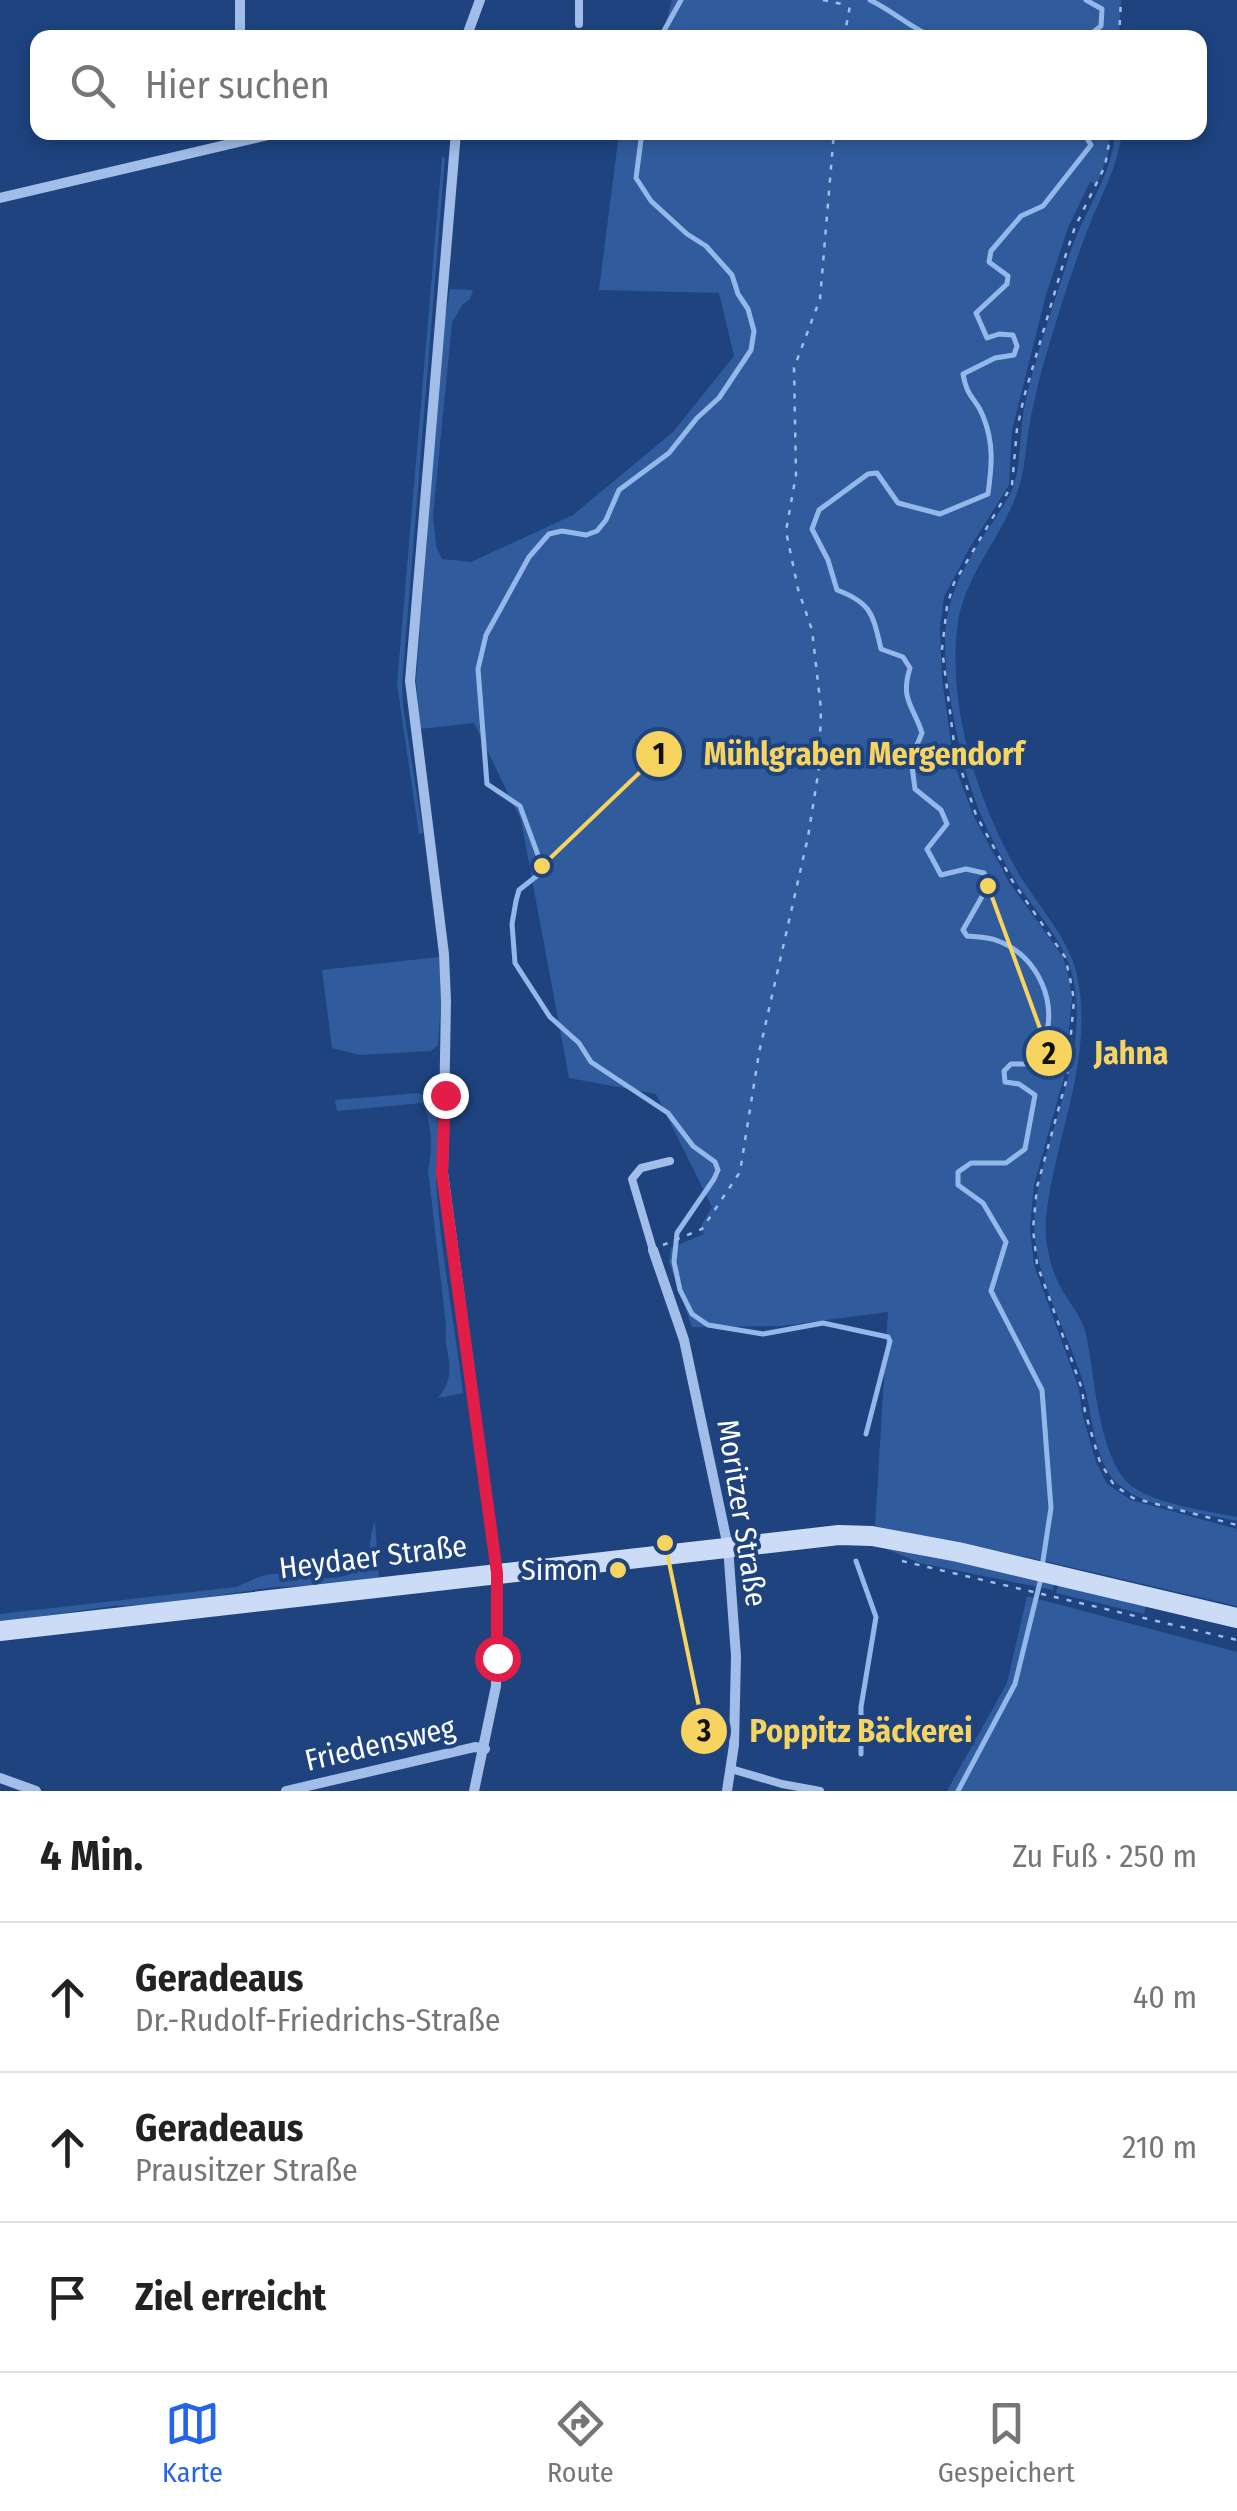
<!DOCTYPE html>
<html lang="de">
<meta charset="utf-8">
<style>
:root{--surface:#fff;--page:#f2f2f2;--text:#222;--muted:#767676;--line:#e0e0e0;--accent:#2563eb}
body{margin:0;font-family:"Fira Sans Condensed",sans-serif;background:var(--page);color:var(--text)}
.stop{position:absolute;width:30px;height:30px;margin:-22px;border:8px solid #e11d48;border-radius:50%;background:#fff}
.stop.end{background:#e11d48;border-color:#fff;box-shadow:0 2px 10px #0008}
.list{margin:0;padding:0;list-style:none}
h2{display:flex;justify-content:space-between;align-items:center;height:130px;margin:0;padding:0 40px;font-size:42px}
h2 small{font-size:32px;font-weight:400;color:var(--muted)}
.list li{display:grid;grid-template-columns:65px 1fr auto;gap:30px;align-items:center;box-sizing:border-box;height:150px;padding:0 40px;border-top:2px solid var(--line)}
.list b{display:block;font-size:38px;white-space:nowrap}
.list p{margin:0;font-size:32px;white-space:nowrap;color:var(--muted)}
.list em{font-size:32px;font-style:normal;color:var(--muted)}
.icon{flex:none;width:55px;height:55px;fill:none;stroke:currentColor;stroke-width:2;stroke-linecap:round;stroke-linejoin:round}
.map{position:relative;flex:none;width:1237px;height:1791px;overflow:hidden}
.search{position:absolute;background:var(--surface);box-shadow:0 5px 15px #0003;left:30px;right:30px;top:30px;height:110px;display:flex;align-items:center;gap:25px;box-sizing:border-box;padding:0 35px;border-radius:20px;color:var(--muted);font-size:38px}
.sheet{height:580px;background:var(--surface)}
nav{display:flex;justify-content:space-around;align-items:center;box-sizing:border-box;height:140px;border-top:2px solid var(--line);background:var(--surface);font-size:28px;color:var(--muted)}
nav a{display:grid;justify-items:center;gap:5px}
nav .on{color:var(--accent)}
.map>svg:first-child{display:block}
.green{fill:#305c9d}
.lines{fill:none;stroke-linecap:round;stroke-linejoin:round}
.stream{stroke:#95b8ea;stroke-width:5}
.path{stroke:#a1bde8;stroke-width:2.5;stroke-dasharray:5 8;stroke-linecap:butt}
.lane{stroke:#a1bde8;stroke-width:8}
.street{stroke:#a1bde8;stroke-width:10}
.secondary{stroke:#ccdcf6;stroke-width:20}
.route{stroke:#e11d48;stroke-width:12}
.poi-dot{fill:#f7d460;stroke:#1e437f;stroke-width:4}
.labels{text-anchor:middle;stroke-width:8;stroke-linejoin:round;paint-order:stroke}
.street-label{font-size:30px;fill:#fff;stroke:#1e437f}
.poi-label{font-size:30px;fill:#fff;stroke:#1e437f;text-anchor:end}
.leader{fill:none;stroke:#f7d460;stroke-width:4}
.callout-dot{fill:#f7d460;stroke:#1e437f;stroke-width:4}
.mark-label{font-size:30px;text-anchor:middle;font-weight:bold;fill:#111}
.callout-label{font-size:32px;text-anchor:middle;font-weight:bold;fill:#f7d460;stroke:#1e437f;stroke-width:8;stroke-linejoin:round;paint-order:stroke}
</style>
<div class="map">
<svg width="1237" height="1791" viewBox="0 0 1237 1791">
<rect width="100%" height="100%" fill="#1e437f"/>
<g class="green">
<path d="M672 0H1121L1119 37H662Z"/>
<path d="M619 133H1110L1108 155 1097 184 1090 182 1068 228 1046 295 1012 430 1009 485 969 549 944 597 940 628 942 678 954 763 974 817 1009 882 1063 957 1069 979 1072 999 1064 1077 1034 1185 1030 1228 1034 1265 1079 1389 1082 1413 1096 1462 1107 1484 1131 1500 1237 1529V1606L1045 1561 875 1526 888 1312 781 1326 692 1327 669 1262 671 1248 704 1234 701 1226 712 1207 656 1094 569 1078 521 820 474 723 420 729 416 680 444 324 450 289 473 290 470 299 462 305 452 323 433 516 436 546 442 559 471 562 573 515 673 432 734 356 719 293 599 290Z"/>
<path d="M1115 133H1122C1117 170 1099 199 1086 234 1075 263 1065 293 1056 322 1045 357 1035 392 1029 428 1025 451 1025 473 1016 496 1000 539 965 576 958 622 946 705 978 803 1019 874 1038 906 1069 938 1077 975 1095 1058 1054 1138 1046 1219 1044 1240 1050 1267 1060 1286 1068 1302 1082 1316 1086 1334 1095 1373 1098 1462 1133 1487 1162 1506 1204 1510 1237 1517V1521C1201 1512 1147 1510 1118 1484 1094 1462 1093 1418 1085 1389 1069 1330 1028 1272 1035 1209 1044 1131 1090 1058 1073 978 1065 940 1034 911 1014 878 976 815 963 774 951 702 947 677 943 650 946 624 951 585 973 551 995 519 1001 508 1010 497 1014 485 1022 457 1019 427 1026 399 1037 351 1054 304 1069 256 1082 214 1112 177 1115 133Z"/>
<path d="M445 157 402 684 403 706 423 833 419 834 397 684 442 158Z"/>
<path d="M439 957 441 1000 438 1045 431 1051 360 1055 332 1048 322 970Z"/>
<path d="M420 1093C426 1098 433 1102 435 1109 443 1135 434 1167 437 1194 442 1260 455 1326 463 1393L438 1398C460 1370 443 1357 446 1325L428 1170C433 1150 432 1121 422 1103L337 1111 335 1100Z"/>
<path d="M375 1522 379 1577 314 1586 274 1587 153 1605 113 1606 0 1622V1614L236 1587C246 1583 256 1577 266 1575 294 1569 344 1593 365 1561 372 1549 369 1534 375 1522Z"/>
<path d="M879 1546 954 1558 1054 1582 1053 1590 920 1563Z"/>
<path d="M1058 1584 1146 1604 1144 1614 1056 1593Z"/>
<path d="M1027 1596 1237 1652V1791H947L1007 1683Z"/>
</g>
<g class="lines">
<g class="stream">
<path d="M870 0C893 11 912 29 935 38"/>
<path d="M660 38 681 0"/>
<path d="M1086 38 1101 26 1102 9 1086 0"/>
<path d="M642 132 636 178 651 201 687 234 706 246 732 275 738 294 748 309 754 331 751 350 719 398 697 418 669 453 619 490 606 520 597 531 586 535 562 531 549 534 529 557 486 635 478 669 487 784 520 806 542 866 538 875 519 890 516 901 512 924 515 963 550 1017 579 1043 591 1062 668 1113 693 1146 715 1162 718 1170 714 1179 677 1233 674 1262 680 1290 692 1314 708 1325 763 1334 823 1323 888 1337 890 1341 866 1434"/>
<path d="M856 1561 876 1617 861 1707V1754"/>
<path d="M1042 1567 1051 1508 1042 1390 991 1291 1006 1242 983 1203 958 1185V1172L971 1163H1006L1025 1149 1035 1095 1019 1084 1005 1082 1004 1071 1011 1064H1028C1032 1058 1038 1052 1042 1045 1061 1007 1038 955 998 941 989 937 977 937 967 936L963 930 988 886 984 873 966 869 941 875 927 849 947 824 941 810 915 789 911 759 922 733C913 705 900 700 910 668L903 657 881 649C873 615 872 603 837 590L828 560 812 529 819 510 868 474 877 473 898 503 940 514 988 494C992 465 994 443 983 416 976 397 968 401 963 374L995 358 1014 355 1017 346 1013 335 999 334 987 338 976 313 1007 284 1008 276 989 262 991 251 1021 216 1043 206 1091 145 1083 132"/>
<path d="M958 1791 1015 1684 1041 1578"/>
</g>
<g class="path">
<path d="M823 0 847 5"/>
<path d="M844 38 851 0"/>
<path d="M1119 38 1121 0"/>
<path d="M1111 132 1105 166 1075 227 1066 254 1024 397 1017 429 1012 485 954 583 947 606 942 649 955 751 976 815 1013 882 1065 957 1070 978 1074 1000 1067 1078 1037 1187 1033 1229 1037 1264 1082 1389 1085 1412 1100 1462 1114 1485 1133 1498 1237 1525"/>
<path d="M663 1245 702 1229 740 1172 759 1053 808 837 819 768 821 709 812 630 798 589 786 531 796 475 794 368 820 299 834 132"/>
<path d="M902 1561 1237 1640"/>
</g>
<g class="lane">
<path d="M579 0V24"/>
<path d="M60 34 119 38"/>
<path d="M653 1250 632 1179 641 1168 670 1161"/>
<path d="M731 1769 782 1784 820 1791"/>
</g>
<g class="street">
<path d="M240 0V38"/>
<path d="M466 38 480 0"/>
<path d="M456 132 410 681 444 954 446 1001 443 1173 497 1573 496 1686 474 1791"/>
<path d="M0 198 281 132"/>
<path d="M653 1250 684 1340 728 1547 736 1656 734 1745 727 1791"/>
<path d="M0 1778 36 1791"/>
<path d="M286 1791 475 1747 485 1749"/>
</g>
<path class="secondary" d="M0 1631 839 1535 872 1536 958 1552 1237 1618"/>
</g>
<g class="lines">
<path class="route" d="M445 1095 442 1173 497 1573V1658"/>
</g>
<circle class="poi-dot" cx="618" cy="1570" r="10"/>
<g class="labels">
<g class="street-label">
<text transform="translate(742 1513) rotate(81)" y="10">Moritzer Straße</text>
<text transform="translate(373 1557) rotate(-7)" y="10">Heydaer Straße</text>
<text transform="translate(380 1744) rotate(-13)" y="10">Friedensweg</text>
</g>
<g class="poi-label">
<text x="598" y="1580">Simon</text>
</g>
</g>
<path class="leader" d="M542 866L659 754M988 886L1049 1053M665 1543L704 1731"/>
<g class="callout-dot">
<circle cx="542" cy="866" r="10"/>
<circle cx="988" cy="886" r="10"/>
<circle cx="665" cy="1543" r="10"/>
<circle cx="659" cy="754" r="25"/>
<circle cx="1049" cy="1053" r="25"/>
<circle cx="704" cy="1731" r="25"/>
</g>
<g class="mark-label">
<text x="659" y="764">1</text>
<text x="1049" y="1064">2</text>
<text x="704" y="1741">3</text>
</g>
<g class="callout-label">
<text x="864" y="765">Mühlgraben Mergendorf</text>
<text x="1131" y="1064">Jahna</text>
<text x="861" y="1742">Poppitz Bäckerei</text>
</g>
</svg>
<div class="stop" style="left:497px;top:1658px"></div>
<div class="stop end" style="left:445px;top:1095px"></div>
<div class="search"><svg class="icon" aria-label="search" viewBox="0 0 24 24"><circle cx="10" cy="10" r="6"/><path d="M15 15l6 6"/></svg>Hier suchen</div>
</div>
<section class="sheet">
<h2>4 Min.<small>Zu Fuß · 250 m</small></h2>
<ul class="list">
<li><svg class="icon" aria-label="ahead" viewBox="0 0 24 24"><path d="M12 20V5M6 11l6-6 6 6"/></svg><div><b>Geradeaus</b><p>Dr.-Rudolf-Friedrichs-Straße</p></div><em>40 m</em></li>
<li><svg class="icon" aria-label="ahead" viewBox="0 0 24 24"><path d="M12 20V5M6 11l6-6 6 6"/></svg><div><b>Geradeaus</b><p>Prausitzer Straße</p></div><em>210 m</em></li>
<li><svg class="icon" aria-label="arrive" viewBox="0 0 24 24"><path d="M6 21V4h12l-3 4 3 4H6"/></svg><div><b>Ziel erreicht</b></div></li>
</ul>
</section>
<nav>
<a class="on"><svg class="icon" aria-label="map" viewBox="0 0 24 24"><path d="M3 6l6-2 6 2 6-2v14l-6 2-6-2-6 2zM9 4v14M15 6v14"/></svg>Karte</a>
<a><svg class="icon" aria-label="directions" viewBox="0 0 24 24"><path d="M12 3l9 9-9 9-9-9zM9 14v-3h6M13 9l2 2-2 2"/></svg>Route</a>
<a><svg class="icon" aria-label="saved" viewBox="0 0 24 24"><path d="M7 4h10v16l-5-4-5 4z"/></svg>Gespeichert</a>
</nav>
